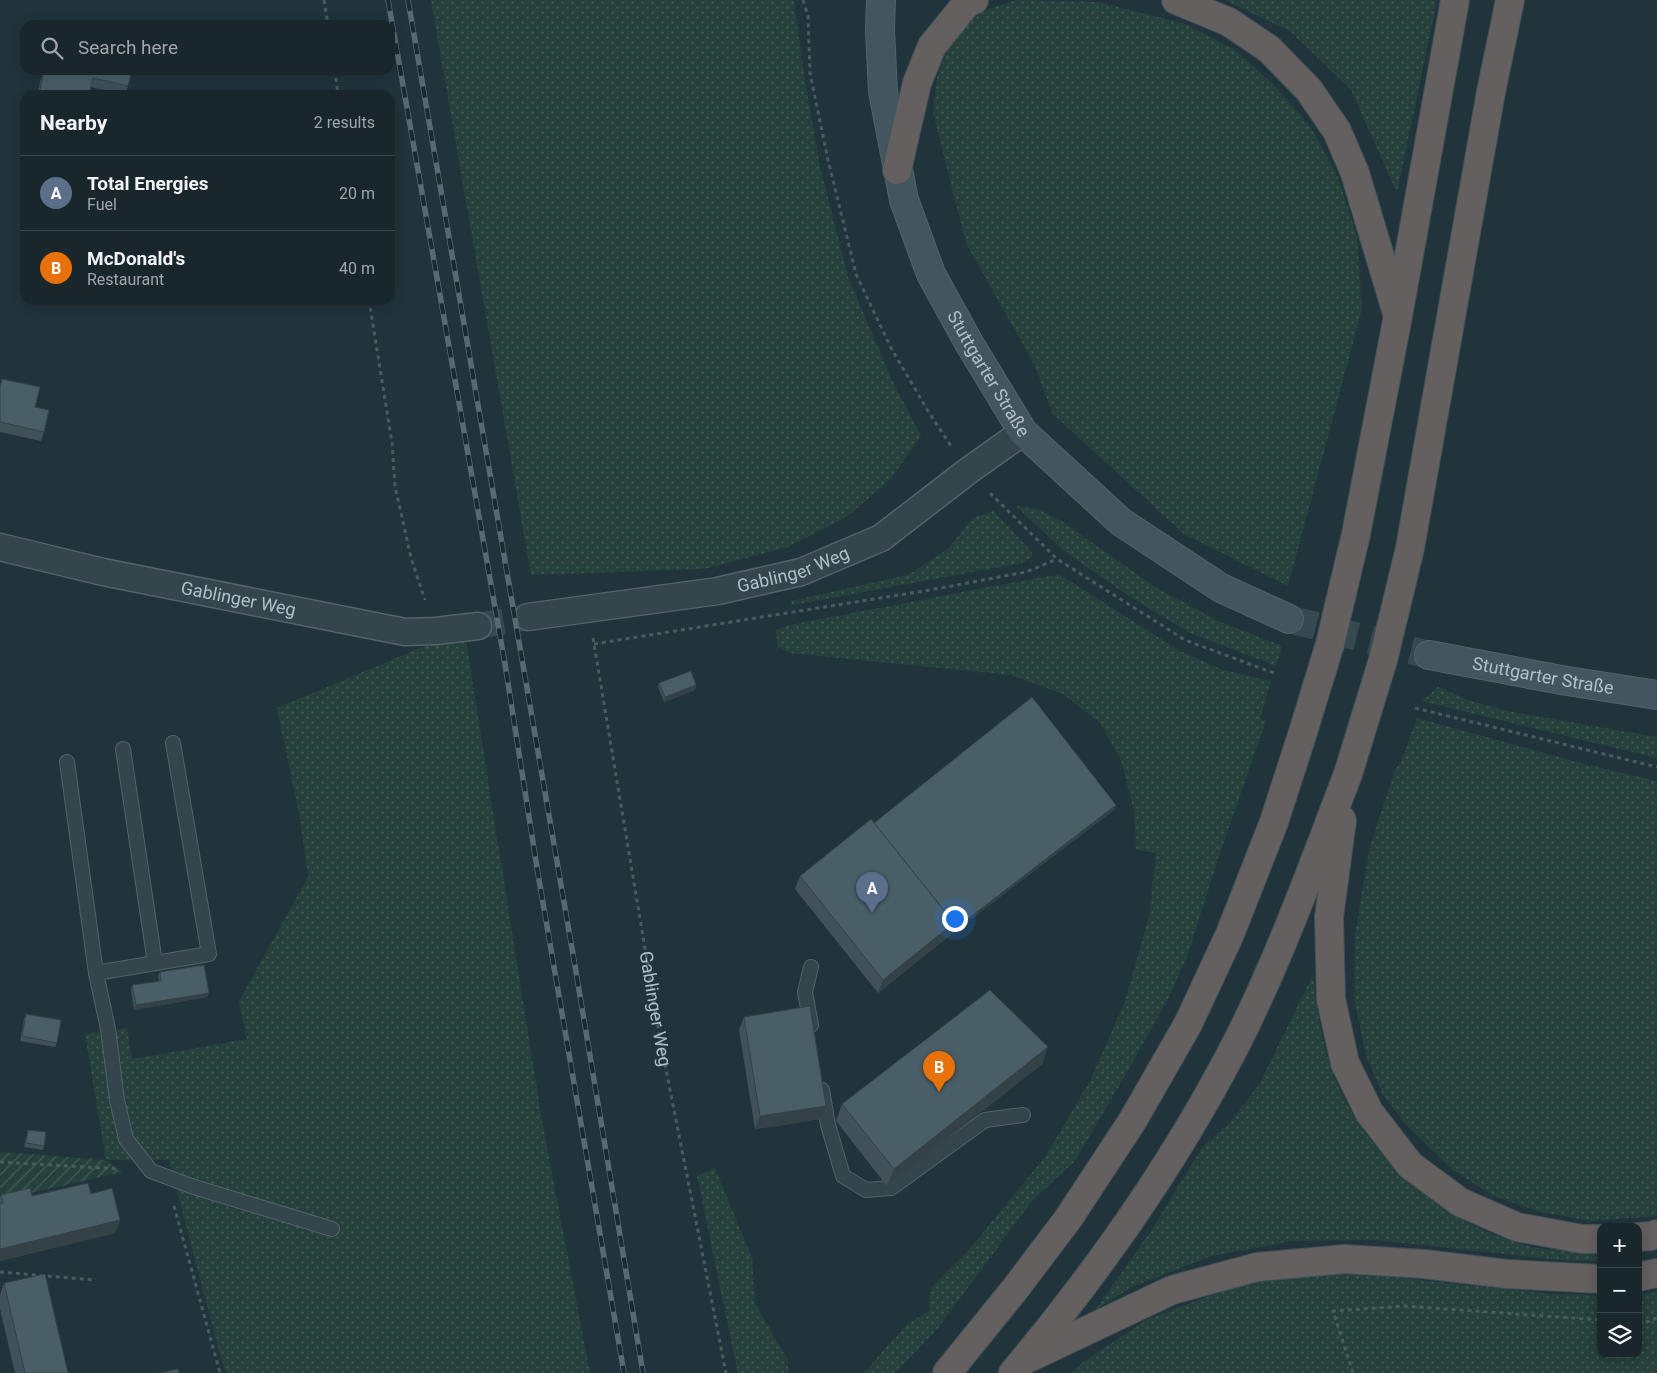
<!DOCTYPE html>
<meta charset="utf-8">
<style>
:root{--surface:#19272d;--page:#222f35;--text:#f1f3f6;--muted:#9fa5aa;--line:#374449;--accent:#d93025}
body{margin:0;font-family:Roboto,sans-serif;background:var(--page);color:var(--text)}
.controls{position:absolute;right:15px;bottom:15px;display:grid;overflow:hidden;border-radius:10px;box-shadow:0 2px 12px #0003}
.controls button{width:45px;height:45px;display:grid;place-items:center;padding:0;border:0;border-bottom:1px solid var(--line);background:var(--surface);color:var(--text);font:25px sans-serif}
.you{position:absolute;left:954px;top:918px;width:18px;height:18px;margin:-12px;border:4px solid #fff;border-radius:50%;background:#1a73e8;box-shadow:0 0 0 8px #1a73e833}
.badge{display:grid;place-items:center;width:32px;height:32px;border-radius:50%;background:var(--accent);color:#fff;font-size:16px;font-weight:700}
.pin{position:absolute;translate:-50% -41px;filter:drop-shadow(0 1px 2px #0008)}
.pin::after{content:'';position:absolute;top:26px;width:18px;height:15px;background:inherit;clip-path:polygon(0 0,100% 0,50% 100%)}
.list{margin:0;padding:0;list-style:none}
h2{display:flex;justify-content:space-between;align-items:center;height:65px;margin:0;padding:0 20px;font-size:21px}
h2 small{font-size:16px;font-weight:400;color:var(--muted)}
.list li{display:grid;grid-template-columns:32px 1fr auto;gap:15px;align-items:center;box-sizing:border-box;height:75px;padding:0 20px;border-top:1px solid var(--line)}
.list b{display:block;font-size:19px;white-space:nowrap}
.list p{margin:0;font-size:16px;white-space:nowrap;color:var(--muted)}
.list em{font-size:16px;font-style:normal;color:var(--muted)}
.icon{flex:none;width:28px;height:28px;fill:none;stroke:currentColor;stroke-width:2;stroke-linecap:round;stroke-linejoin:round}
.map{position:relative;flex:none;width:1657px;height:1373px;overflow:hidden}
.search{position:absolute;background:var(--surface);box-shadow:0 2px 12px #0003;left:20px;top:20px;width:375px;height:55px;display:flex;align-items:center;gap:12px;box-sizing:border-box;padding:0 18px;border-radius:15px;color:var(--muted);font-size:19px}
.panel{position:absolute;background:var(--surface);box-shadow:0 2px 12px #0003;left:20px;top:90px;width:375px;height:215px;border-radius:15px}
.map>svg:first-child{display:block}
.grass{fill:url(#grass-dots)}
.garden{fill:url(#garden-furrows)}
.lines{fill:none;stroke-linecap:round;stroke-linejoin:round}
.minor-tunnel{stroke:#364951;stroke-width:26;stroke-dasharray:26 13;stroke-linecap:butt}
.secondary-tunnel{stroke:#364951;stroke-width:28;stroke-dasharray:28 14;stroke-linecap:butt}
.service-casing{stroke:#53636a;stroke-width:16}
.minor-casing{stroke:#53636a;stroke-width:29}
.secondary-casing{stroke:#53636a;stroke-width:30}
.trunk-casing{stroke:#405057;stroke-width:30}
.path{stroke:#455e5b;stroke-width:3;stroke-dasharray:4 4;stroke-linecap:butt}
.service{stroke:#35454c;stroke-width:14}
.minor{stroke:#35454c;stroke-width:26}
.secondary{stroke:#43555f;stroke-width:28}
.trunk{stroke:#63605f;stroke-width:28}
.rail-casing{stroke:#576a74;stroke-width:5.5}
.rail{stroke:#1a2a31;stroke-width:4;stroke-dasharray:11;stroke-linecap:butt}
.trunk-bridge-casing{stroke:#405057;stroke-width:30;stroke-linecap:butt}
.trunk-bridge{stroke:#63605f;stroke-width:28}
.wall{fill:#405159}
.shaded-wall{fill:#344248}
.building{fill:#4a5e67;stroke:#344248}
.labels{text-anchor:middle;stroke-width:4;stroke-linejoin:round;paint-order:stroke}
.street-label{font-size:18px;fill:#b0c0c8;stroke:#1a2a31}
</style>
<div class="map">
<svg width="1657" height="1373" viewBox="0 0 1657 1373">
<defs>
<pattern id="grass-dots" width="8" height="8" patternUnits="userSpaceOnUse" patternTransform="scale(1.25)"><rect width="8" height="8" fill="#26413c"/><path d="M2 2h.1M6 6h.1" fill="none" stroke="#435b57" stroke-width="1.8" stroke-linecap="round"/></pattern>
<pattern id="garden-furrows" width="10" height="10" patternUnits="userSpaceOnUse" patternTransform="scale(1.25)"><rect width="10" height="10" fill="#26413c"/><path d="M-1 1l2-2M0 10L10 0M9 11l2-2" fill="none" stroke="#435b57"/></pattern>
</defs>
<rect width="100%" height="100%" fill="#21343c"/>
<g class="grass">
<path d="M431 0H794L804 76 820 166 848 277 892 380 921 436 890 480 848 516 788 547 704 569 531 575Z"/>
<path d="M1017 0 1098 2 1185 24 1235 50 1272 83 1310 126 1338 177 1357 237 1362 309 1288 586 1184 534 1053 414 1034 364 966 243 933 113 937 78 950 43 982 11Z"/>
<path d="M1225 0H1437L1397 193 1351 90 1290 31Z"/>
<path d="M1016 506 1037 509 1063 522 1155 587 1218 621 1282 646 1276 666 1188 632 1126 594 1063 550Z"/>
<path d="M993 511 1032 552V557L1022 563 792 605 791 601 908 575 949 548 973 518Z"/>
<path d="M1060 575 1180 651 1223 670 1271 681 1260 719 1266 721 1218 859 1187 957 1169 997 1126 1074 1075 1161 1032 1201 938 1328 895 1373H864L906 1325 929 1311 931 1288 967 1252 1045 1157 1090 1081 1125 1001 1149 916 1156 853 1136 850 1134 811 1121 760 1100 723 1063 694 1011 675 789 653 777 646 776 630 790 625 1042 577Z"/>
<path d="M466 641 542 1121 590 1373H226L219 1351 169 1160H106L85 1034 127 1028 132 1059 247 1039 239 1001 308 877 300 819 277 708 425 646Z"/>
<path d="M1438 687 1471 701 1507 711 1657 737V758L1422 701Z"/>
<path d="M1417 718 1584 764 1657 781V1216L1592 1221 1540 1212 1494 1196 1454 1171 1405 1124 1382 1093 1366 1055 1354 998 1355 935 1369 850 1394 772 1401 762Z"/>
<path d="M1313 974C1317 1007 1321 1041 1332 1071 1361 1149 1432 1215 1511 1241 1540 1251 1571 1252 1601 1252V1261L1560 1260 1376 1240 1292 1241 1211 1256 1132 1287 1095 1310 1151 1231 1203 1146 1230 1123 1260 1083Z"/>
<path d="M715 1168 752 1258 755 1304 788 1360V1373H738L697 1176Z"/>
<path d="M1314 1274H1366L1552 1294 1601 1295V1354H1638V1295L1657 1292V1373H1072L1083 1362 1148 1319 1225 1290 1269 1279Z"/>
</g>
<path class="garden" d="M0 1152 106 1160 122 1172 0 1200Z"/>
<g class="lines">
<path class="minor-tunnel" d="M478 626 528 617"/>
<path class="secondary-tunnel" d="M1289 619 1429 655"/>
<g class="service-casing">
<g id="service">
<path d="M123 749 155 963"/>
<path d="M67 762 96 973 108 1029 117 1100 126 1139 151 1171 191 1186 332 1229"/>
<path d="M811 967 805 992 811 1025"/>
<path d="M96 973 209 954 173 743"/>
<path d="M822 1090 828 1125 843 1176 866 1190 891 1188 985 1120 1023 1115"/>
</g>
</g>
<g class="minor-casing">
<g id="minor">
<path id="s2" d="M0 547 103 572 405 632 436 631 478 626"/>
<path id="s3" d="M528 617 718 591 801 572 881 538 968 471 1023 432"/>
</g>
</g>
<g class="secondary-casing">
<g id="secondary">
<path id="s4" d="M881 0 880 30 883 92 904 200 931 274 969 343 1023 432 1121 522 1221 588 1289 619"/>
<path id="s5" d="M1429 655 1567 681 1657 695"/>
</g>
</g>
<g class="trunk-casing">
<g id="trunk">
<path d="M1176 0 1229 22 1269 49 1309 90 1337 131 1355 173 1396 310"/>
<path d="M897 170 917 83 932 46 967 3 974 0"/>
<path d="M1356 534 1398 316 1455 0"/>
<path d="M1410 548 1491 92 1510 0"/>
<path d="M1342 820 1329 917 1331 999 1345 1063 1369 1112 1410 1165 1460 1202 1517 1227 1582 1239H1601"/>
<path d="M1638 1237 1651 1236 1657 1234"/>
<path d="M1638 1277 1657 1273"/>
<path d="M1031 1357 1172 1290 1257 1267 1345 1259 1424 1264 1507 1274 1601 1279"/>
<path d="M947 1373 1015 1289 1068 1219 1133 1120 1188 1024 1230 934 1274 822 1303 732"/>
<path d="M1013 1373C1097 1273 1175 1162 1235 1046 1280 958 1313 865 1348 774L1356 748"/>
</g>
</g>
<g class="path">
<path d="M324 0 328 25"/>
<path d="M803 0 808 16 810 73 828 160 856 274 891 348 928 411 951 446"/>
<path d="M335 70 338 95"/>
<path d="M369 300 392 443 395 486 411 558 425 600"/>
<path d="M990 493 1057 559 1185 640 1274 673"/>
<path id="s1" d="M593 638 661 1044 726 1373"/>
<path d="M594 644 930 590 1026 572 1057 559"/>
<path d="M1415 708 1657 767"/>
<path d="M0 1162 119 1169"/>
<path d="M174 1206 220 1373"/>
<path d="M0 1272 94 1280"/>
<path d="M1638 1322 1644 1323 1657 1318"/>
<path d="M1353 1373 1333 1311 1405 1306 1601 1320"/>
</g>
<use href="#service" class="service"/>
<use href="#minor" class="minor"/>
<use href="#secondary" class="secondary"/>
<use href="#trunk" class="trunk"/>
<g class="rail-casing">
<g id="rail">
<path d="M388 0 505 664 538 874 624 1373"/>
<path d="M408 0 574 960 643 1373"/>
</g>
</g>
<use href="#rail" class="rail"/>
<g class="trunk-bridge-casing">
<g id="trunk-bridge">
<path d="M1303 732 1330 644 1356 534"/>
<path d="M1356 748 1383 660 1410 548"/>
</g>
</g>
<use href="#trunk-bridge" class="trunk-bridge"/>
</g>
<g class="wall">
<path d="M43 70H132L128 86 125 95 91 87 89 95H37Z"/>
<path d="M2 379 35 407 44 432 41 441 0 432V384Z"/>
<path d="M659 683 696 685 695 690 664 702 658 687Z"/>
<path d="M1115 809 949 936 878 993 795 889 800 876 874 823Z"/>
<path d="M160 972 209 993 207 997 134 1010 131 990 132 985 159 981 158 976Z"/>
<path d="M26 1014 57 1043 55 1047 20 1041 24 1019Z"/>
<path d="M744 1017 821 1119 755 1129 739 1030Z"/>
<path d="M1048 1047 1042 1064 887 1186 836 1121 842 1104Z"/>
<path d="M28 1130 44 1146 43 1150 24 1147 27 1134Z"/>
<path d="M91 1194 120 1220 115 1233 0 1261V1198L1 1195 32 1196Z"/>
<path d="M4 1283 68 1373H15L0 1309V1295Z"/>
</g>
<g class="shaded-wall">
<path d="M696 685 695 690 664 702 665 697Z"/>
<path d="M1116 805 1115 809 949 936 878 993 883 980 954 923Z"/>
<path d="M209 993 207 997 134 1010 136 1005Z"/>
<path d="M1048 1047 1042 1064 887 1186 894 1169Z"/>
<path d="M826 1106 821 1119 755 1129 760 1116Z"/>
<path d="M120 1220 115 1233 0 1261V1249Z"/>
</g>
<g class="building">
<path d="M44 70H132L128 86 93 78 89 95H39Z"/>
<path d="M2 379 40 387 35 407 49 410 44 432 0 422V387Z"/>
<path d="M691 671 696 685 665 697 659 683Z"/>
<path d="M1032 697 1116 805 951 932 954 923 874 823Z"/>
<path d="M871 819 954 923 883 980 800 876Z"/>
<path d="M204 965 209 993 136 1005 132 985 161 981 160 972Z"/>
<path d="M990 990 1048 1047 894 1169 842 1104Z"/>
<path d="M810 1006 826 1106 760 1116 744 1017Z"/>
<path d="M26 1014 61 1020 57 1043 22 1036Z"/>
<path d="M28 1130 46 1132 44 1146 26 1143Z"/>
<path d="M88 1183 91 1194 112 1188 120 1220 0 1249V1204L3 1203 1 1195 30 1188 32 1196Z"/>
<path d="M45 1274 68 1373H25L4 1283Z"/>
<path d="M178 1369 179 1373H159Z"/>
</g>
<g class="labels">
<g class="street-label">
<text dy="6" stroke="none"><textPath href="#s4" startOffset="396">Stuttgarter Straße</textPath></text>
<text dy="6" stroke="none"><textPath href="#s3" startOffset="270">Gablinger Weg</textPath></text>
<text dy="6" stroke="none"><textPath href="#s2" startOffset="244">Gablinger Weg</textPath></text>
<text dy="6" stroke="none"><textPath href="#s5" startOffset="116">Stuttgarter Straße</textPath></text>
<text dy="6" stroke="none"><textPath href="#s1" startOffset="376">Gablinger Weg</textPath></text>
</g>
</g>
</svg>
<div class="controls">
<button>+</button>
<button>−</button>
<button><svg class="icon" aria-label="layers" viewBox="0 0 24 24"><path d="M12 4l9 5-9 5-9-5zM3 14l9 5 9-5"/></svg></button>
</div>
<div class="you"></div>
<div class="pin badge" style="left:872px;top:913px;background:#5c6f8a">A</div>
<div class="pin badge" style="left:939px;top:1092px;background:#e8710a">B</div>
<div class="search"><svg class="icon" aria-label="search" viewBox="0 0 24 24"><circle cx="10" cy="10" r="6"/><path d="M15 15l6 6"/></svg>Search here</div>
<section class="panel">
<h2>Nearby<small>2 results</small></h2>
<ul class="list">
<li><span class="badge" style="background:#5c6f8a">A</span><div><b>Total Energies</b><p>Fuel</p></div><em>20 m</em></li>
<li><span class="badge" style="background:#e8710a">B</span><div><b>McDonald's</b><p>Restaurant</p></div><em>40 m</em></li>
</ul>
</section>
</div>
